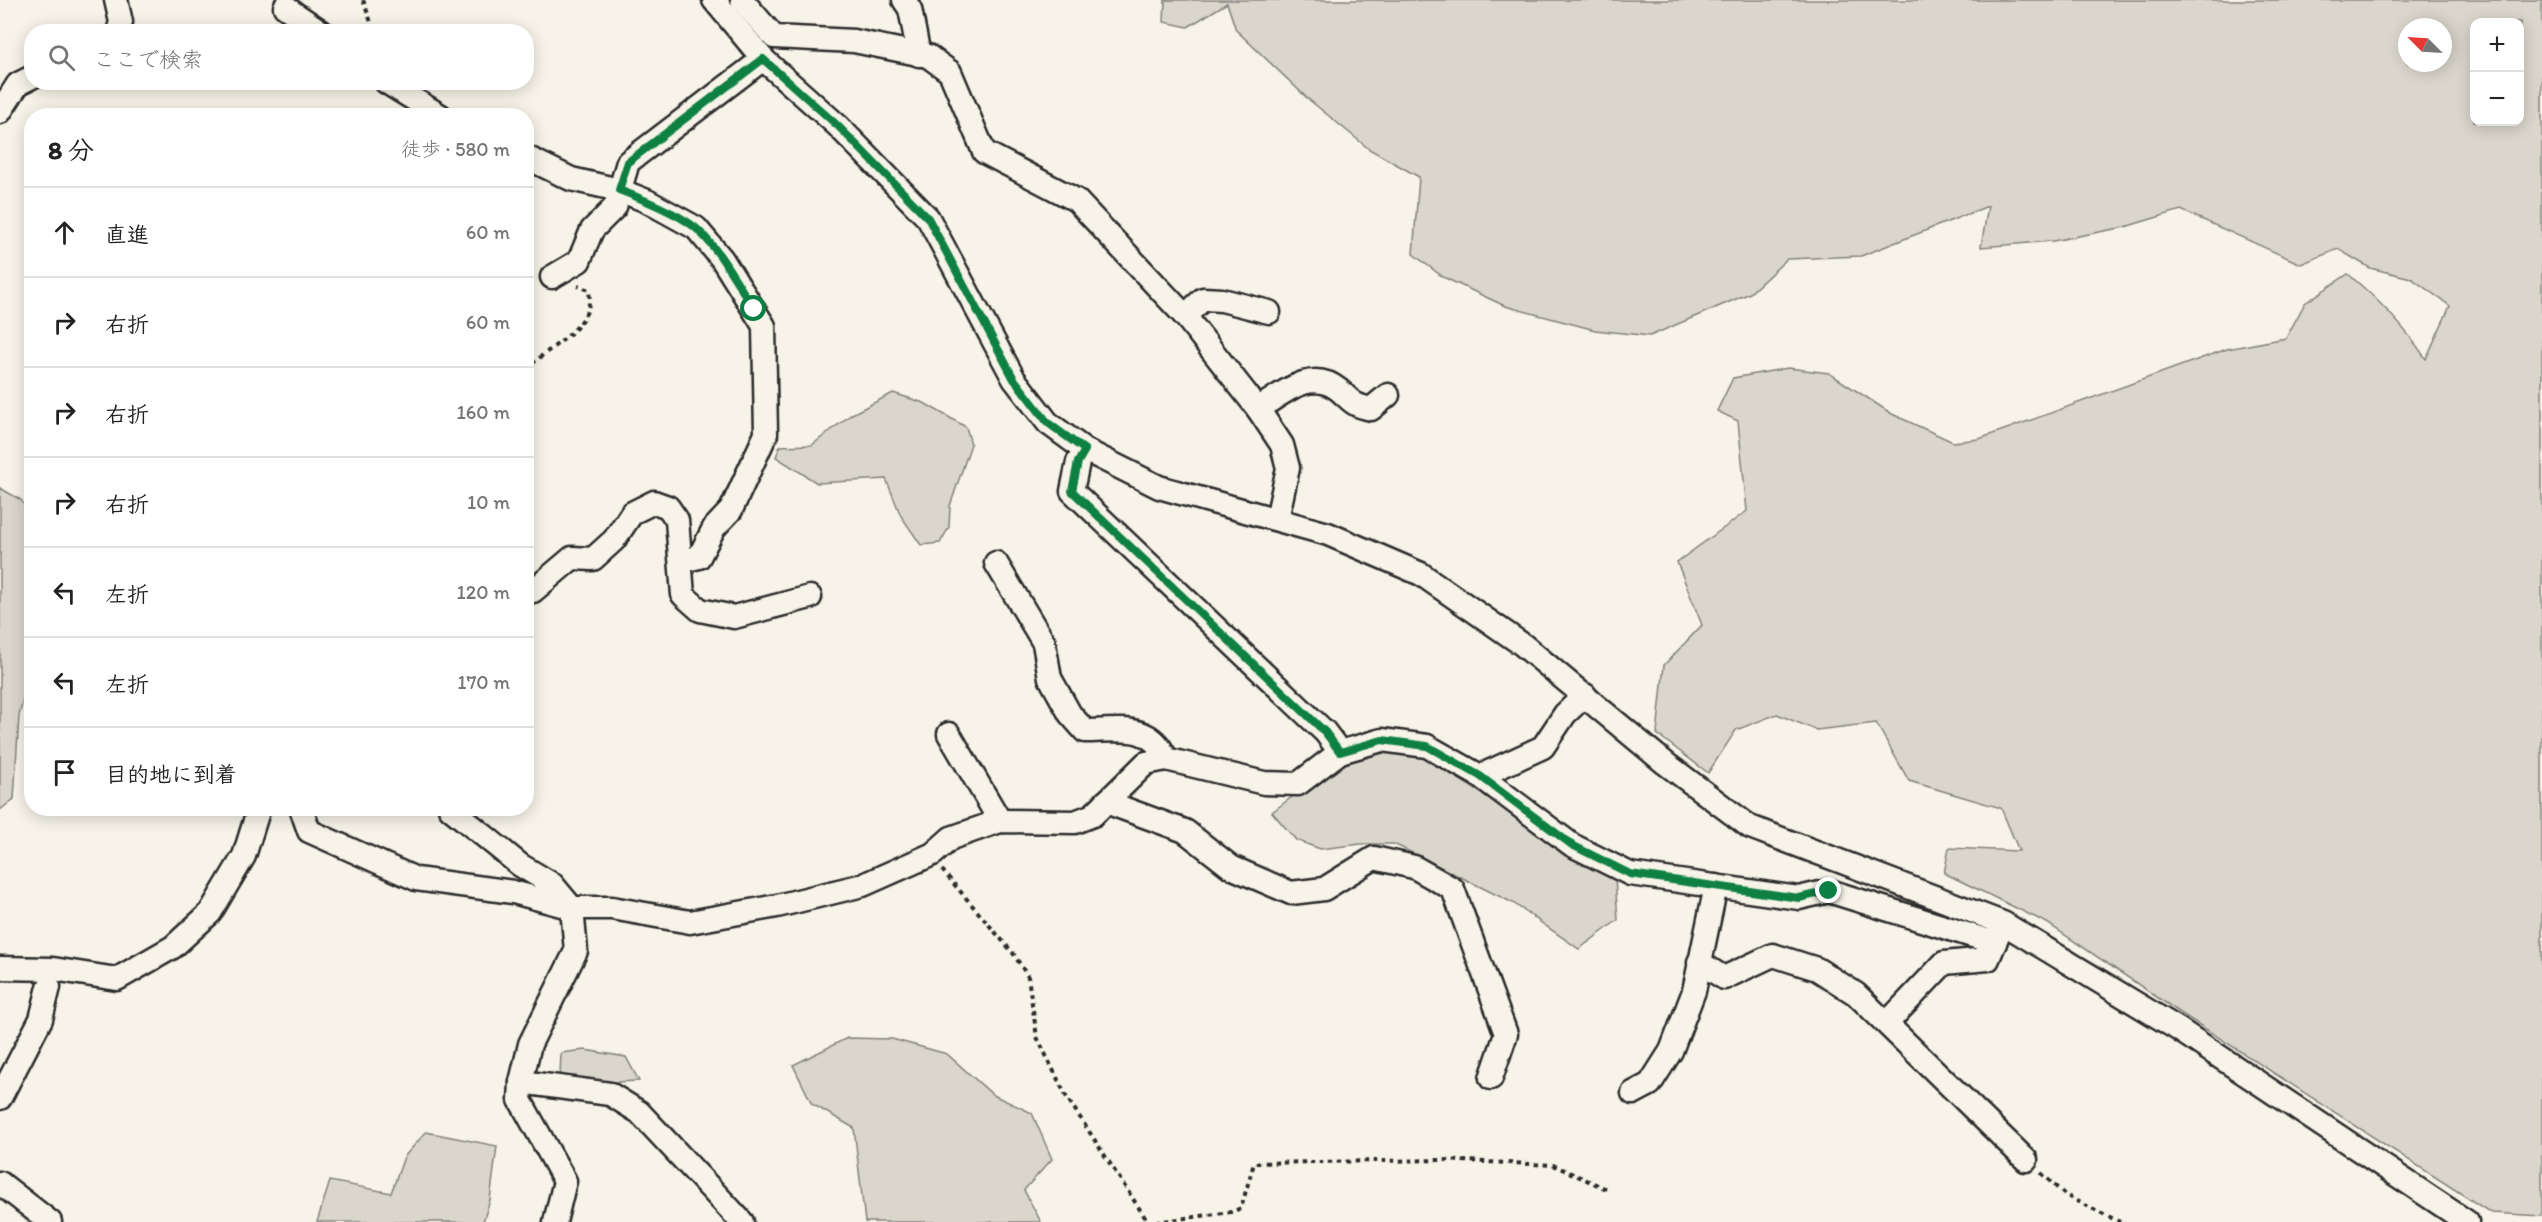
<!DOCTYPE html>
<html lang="ja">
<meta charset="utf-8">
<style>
:root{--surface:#fff;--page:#f6f6f6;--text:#222;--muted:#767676;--line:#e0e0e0}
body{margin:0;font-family:Itim,"Klee One",sans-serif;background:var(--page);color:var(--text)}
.controls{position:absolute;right:18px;top:18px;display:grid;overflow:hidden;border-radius:12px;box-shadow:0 3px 15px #0003}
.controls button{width:54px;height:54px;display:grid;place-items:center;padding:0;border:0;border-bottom:2px solid var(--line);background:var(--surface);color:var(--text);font:30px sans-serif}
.compass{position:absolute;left:2398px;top:18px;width:54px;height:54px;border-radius:50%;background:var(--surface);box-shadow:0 3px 15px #0003;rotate:294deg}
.stop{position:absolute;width:18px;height:18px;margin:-14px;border:4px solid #0b8043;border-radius:50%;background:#fff}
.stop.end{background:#0b8043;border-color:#fff;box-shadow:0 2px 6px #0008}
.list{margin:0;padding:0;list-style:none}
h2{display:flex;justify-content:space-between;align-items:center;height:78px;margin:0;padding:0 24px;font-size:26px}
h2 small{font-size:20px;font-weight:400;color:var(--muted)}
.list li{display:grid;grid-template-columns:39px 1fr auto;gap:18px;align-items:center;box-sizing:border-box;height:90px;padding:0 24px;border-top:2px solid var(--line)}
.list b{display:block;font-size:22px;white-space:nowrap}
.list em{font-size:20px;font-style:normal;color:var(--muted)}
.icon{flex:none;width:33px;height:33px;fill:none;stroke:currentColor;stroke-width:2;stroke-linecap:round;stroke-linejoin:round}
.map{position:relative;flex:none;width:2542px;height:1222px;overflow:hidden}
.search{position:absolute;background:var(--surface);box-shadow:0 3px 15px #0003;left:24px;top:24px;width:510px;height:66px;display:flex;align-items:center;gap:15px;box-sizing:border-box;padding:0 21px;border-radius:24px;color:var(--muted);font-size:22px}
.panel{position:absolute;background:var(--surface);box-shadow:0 3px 15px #0003;left:24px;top:108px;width:510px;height:708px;border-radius:24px}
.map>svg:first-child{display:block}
.green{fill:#dad6cc;stroke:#82807c;stroke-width:1.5;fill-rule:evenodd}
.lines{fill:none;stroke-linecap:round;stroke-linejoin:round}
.minor-casing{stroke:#2b2b2b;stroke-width:27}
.path{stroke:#2b2b2b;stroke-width:4;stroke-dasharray:4.5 4.5;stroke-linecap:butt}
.minor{stroke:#f7f3e8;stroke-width:22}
.route{stroke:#0b8043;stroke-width:8}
</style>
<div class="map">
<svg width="2542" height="1222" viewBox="0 0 2542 1222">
<rect width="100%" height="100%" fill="#f7f3e8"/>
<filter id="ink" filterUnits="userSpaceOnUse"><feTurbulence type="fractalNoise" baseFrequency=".0167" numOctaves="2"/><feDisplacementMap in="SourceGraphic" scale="12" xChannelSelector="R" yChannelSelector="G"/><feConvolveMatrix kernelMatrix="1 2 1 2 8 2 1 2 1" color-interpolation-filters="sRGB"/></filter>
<g filter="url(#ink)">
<g class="green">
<path d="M1165 0H2542V1216L2491 1213 2179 1012 2047 923 1944 873 1949 848 2019 851 2001 808 1909 781 1876 723 1816 730 1777 714 1736 730 1708 773 1657 734 1664 665 1702 625 1677 562 1747 511 1738 421 1717 411 1733 378 1788 368 1829 373 1892 414 1953 442 1979 439 2227 349 2286 338 2305 303 2348 274C2378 299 2404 326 2426 359L2450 306 2411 278 2370 268 2338 249 2301 264 2181 210 2125 227 2053 241 1981 247 1988 206 1861 256 1787 259 1750 293 1650 336 1595 330 1505 306 1443 277 1413 254 1419 177 1369 149 1307 98 1236 30 1227 3 1188 27 1164 22ZM2520 22V122H2474V22ZM2407 27H2443V63H2407Z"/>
<path d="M893 393 924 403 966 427 971 444 950 506 949 527 940 543 921 545 901 516 886 479 817 483 776 457 780 446 812 445 852 414Z"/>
<path d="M0 488 21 500 32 518 31 668 19 716 14 799 0 810Z"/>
<path d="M1388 750 1424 757 1615 878 1618 920 1579 949 1513 903 1394 844H1361L1320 849 1296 840 1272 812 1345 757Z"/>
<path d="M847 1038 892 1039 947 1054 993 1095 1032 1113 1052 1159 1024 1190 1041 1222H865L854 1128 812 1104 793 1065Z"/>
<path d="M585 1050 626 1057 639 1081 589 1083 560 1075 561 1053Z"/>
<path d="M426 1132 497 1146 490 1200 483 1222H317L330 1181 391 1193 404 1157Z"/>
</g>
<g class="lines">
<g class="minor-casing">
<g id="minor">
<path d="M116 0 121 22 118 32"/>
<path d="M714 0 763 59 838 126 928 218 1014 379 1048 423 1085 450 1159 487 1328 534 1421 574 1523 645 1665 763 1750 827 2003 923 2178 1029 2467 1222"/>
<path d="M742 0 774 37 854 41 928 56 950 72 984 152 1076 200 1185 316 1258 409 1282 445 1288 468 1277 519"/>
<path d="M904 0 910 9 919 55"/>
<path d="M285 7 322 32"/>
<path d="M386 82 441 116"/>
<path d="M0 112 18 84 32 77"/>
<path d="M526 157 571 179 619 190 647 201 696 228 722 259 764 326 766 434 731 510 714 528 699 557 682 561"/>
<path d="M552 277 579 261 592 230 615 207 628 162 763 59"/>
<path d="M1185 316 1203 299 1222 300 1269 312"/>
<path d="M1258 409C1282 394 1311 367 1339 390 1353 402 1352 405 1371 409L1388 395"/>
<path d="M996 563 1044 643 1050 678 1070 714 1085 731C1119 731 1151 722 1166 759"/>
<path d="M526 591H533L572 558 593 559 614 540 632 513 654 502 668 507 677 520 683 595 700 610 734 617 810 597"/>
<path d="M949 734 1000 821"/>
<path d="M1340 752 1382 740 1427 746 1480 776 1572 845 1630 874 1799 898 1829 891 1995 943"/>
<path d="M1480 776 1543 747 1565 714 1585 695"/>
<path d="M1106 802 1185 831 1231 867 1291 893 1324 889 1374 858 1414 867 1453 889 1506 1034 1491 1078"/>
<path d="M301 808 309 831 416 879 513 892 572 908H612L690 922 777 906 863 885 933 854 951 838 1000 821 1075 822 1093 815 1146 763 1166 759 1264 783 1298 784 1340 752 1325 732 1072 491 1078 462 1085 450"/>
<path d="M450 808 520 865 552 884 572 908 576 951 530 1044 521 1082 520 1100 565 1181 555 1222"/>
<path d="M1699 962 1724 978 1773 955 1817 969 1856 994 2026 1160"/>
<path d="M0 968 53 969 117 979 173 947 210 913 244 856 259 808"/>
<path d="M1888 1022 1944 963 1988 959 2000 930"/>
<path d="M521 1082 610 1094 639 1112 742 1222"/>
<path d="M1633 1093 1650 1084 1671 1051 1694 991 1716 886"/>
<path d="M0 1098 41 1019 49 987"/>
<path d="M0 1183 50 1222"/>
</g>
</g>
<g class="path">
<path d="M363 0 372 25 369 32"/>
<path d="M526 370C548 345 595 330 589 290L578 286"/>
<path d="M942 870 1013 953 1028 977 1037 1037 1066 1096 1148 1222"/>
<path d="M2041 1173 2065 1195 2120 1222"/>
<path d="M1156 1222 1231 1212 1241 1208 1254 1163 1442 1160 1553 1165 1609 1190"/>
</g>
<use href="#minor" class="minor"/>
</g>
</g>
<g class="lines" filter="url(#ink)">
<path class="route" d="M754 309C736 282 721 252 698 230 682 215 640 198 619 190L628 162 763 59 838 126 928 218 1014 379 1048 423 1085 450 1078 462 1072 491 1325 732 1340 752 1382 740 1427 746 1480 776 1572 845 1630 874 1799 898 1829 891"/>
</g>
</svg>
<div class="controls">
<button>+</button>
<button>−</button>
</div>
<svg class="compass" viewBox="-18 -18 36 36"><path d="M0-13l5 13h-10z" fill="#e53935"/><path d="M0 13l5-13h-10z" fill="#767676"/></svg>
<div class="stop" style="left:754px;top:309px"></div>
<div class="stop end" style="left:1829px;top:891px"></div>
<div class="search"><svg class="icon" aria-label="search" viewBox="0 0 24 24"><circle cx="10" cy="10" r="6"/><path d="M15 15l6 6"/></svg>ここで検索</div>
<section class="panel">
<h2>8 分<small>徒歩 · 580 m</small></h2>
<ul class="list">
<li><svg class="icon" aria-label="ahead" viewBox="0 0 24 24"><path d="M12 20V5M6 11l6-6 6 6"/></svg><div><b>直進</b></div><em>60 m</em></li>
<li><svg class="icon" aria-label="right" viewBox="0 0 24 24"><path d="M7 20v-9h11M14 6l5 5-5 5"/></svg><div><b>右折</b></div><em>60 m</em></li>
<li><svg class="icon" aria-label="right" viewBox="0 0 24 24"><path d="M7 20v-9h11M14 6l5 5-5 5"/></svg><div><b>右折</b></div><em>160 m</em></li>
<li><svg class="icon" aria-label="right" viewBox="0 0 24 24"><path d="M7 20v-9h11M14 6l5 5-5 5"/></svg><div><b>右折</b></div><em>10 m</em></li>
<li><svg class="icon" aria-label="left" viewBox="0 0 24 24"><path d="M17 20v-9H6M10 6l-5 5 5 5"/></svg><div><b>左折</b></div><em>120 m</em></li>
<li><svg class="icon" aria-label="left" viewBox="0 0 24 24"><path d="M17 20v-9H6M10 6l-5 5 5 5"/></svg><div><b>左折</b></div><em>170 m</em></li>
<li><svg class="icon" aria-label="arrive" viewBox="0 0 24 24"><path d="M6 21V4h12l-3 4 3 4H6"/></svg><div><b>目的地に到着</b></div></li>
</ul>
</section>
</div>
